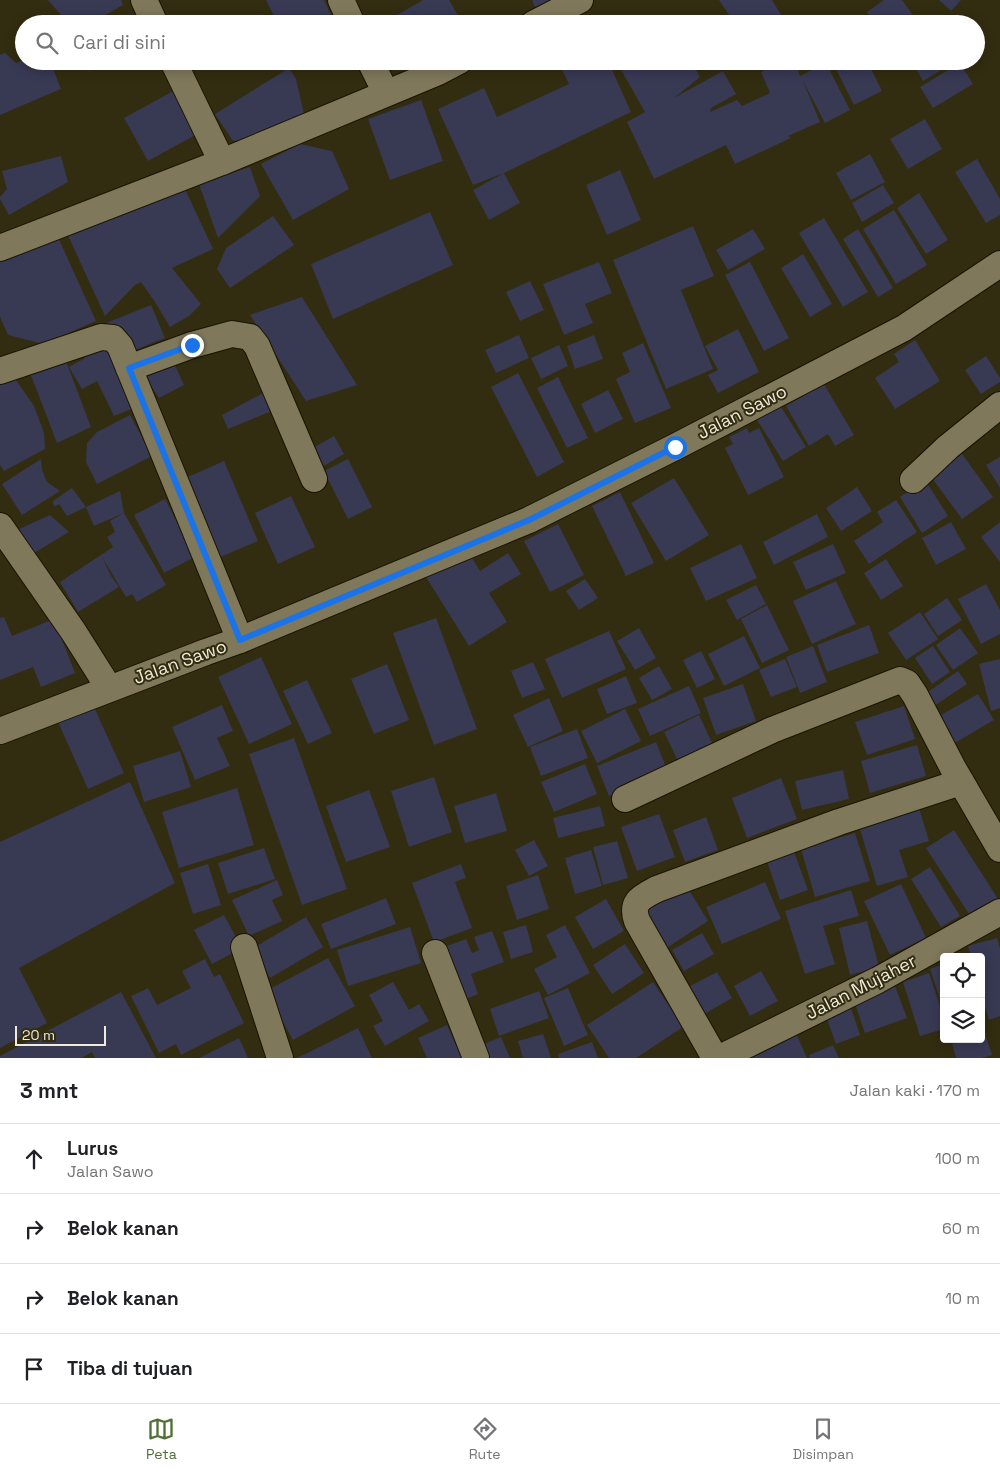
<!DOCTYPE html>
<html lang="id">
<meta charset="utf-8">
<style>
:root{--surface:#fff;--page:#f6f6f6;--text:#202124;--muted:#757577;--line:#e0e0e0;--accent:#506f34}
body{margin:0;font-family:"Space Grotesk",sans-serif;background:var(--page);color:var(--text)}
.controls{position:absolute;right:15px;bottom:15px;display:grid;overflow:hidden;border-radius:5px;box-shadow:0 2px 12px #0003}
.controls button{width:45px;height:45px;display:grid;place-items:center;padding:0;border:0;border-bottom:1px solid var(--line);background:var(--surface);color:var(--text);font:25px sans-serif}
.scale{position:absolute;left:15px;bottom:12px;width:91px;box-sizing:border-box;padding-left:5px;border:2px solid #eeebda;border-top:0;font-size:14px;line-height:18px;white-space:nowrap;color:#eeebda;-webkit-text-stroke:4px #322c10;paint-order:stroke}
.stop{position:absolute;width:15px;height:15px;margin:-11px;border:4px solid #1a73e8;border-radius:50%;background:#fff}
.stop.end{background:#1a73e8;border-color:#fff;box-shadow:0 1px 5px #0008}
.list{margin:0;padding:0;list-style:none}
h2{display:flex;justify-content:space-between;align-items:center;height:65px;margin:0;padding:0 20px;font-size:21px}
h2 small{font-size:16px;font-weight:400;color:var(--muted)}
.list li{display:grid;grid-template-columns:32px 1fr auto;gap:15px;align-items:center;box-sizing:border-box;height:70px;padding:0 20px;border-top:1px solid var(--line)}
.list b{display:block;font-size:19px;white-space:nowrap}
.list p{margin:0;font-size:16px;white-space:nowrap;color:var(--muted)}
.list em{font-size:16px;font-style:normal;color:var(--muted)}
.icon{flex:none;width:28px;height:28px;fill:none;stroke:currentColor;stroke-width:2;stroke-linecap:round;stroke-linejoin:round}
.map{position:relative;flex:none;width:1000px;height:1058px;overflow:hidden}
.search{position:absolute;background:var(--surface);box-shadow:0 2px 12px #0003;left:15px;right:15px;top:15px;height:55px;display:flex;align-items:center;gap:12px;box-sizing:border-box;padding:0 18px;border-radius:28px;color:var(--muted);font-size:19px}
.sheet{height:345px;background:var(--surface)}
nav{display:flex;justify-content:space-around;align-items:center;box-sizing:border-box;height:70px;border-top:1px solid var(--line);background:var(--surface);font-size:14px;color:var(--muted)}
nav a{display:grid;justify-items:center;gap:2px}
nav .on{color:var(--accent)}
.map>svg:first-child{display:block}
.building{fill:#383953}
.lines{fill:none;stroke-linecap:round;stroke-linejoin:round}
.minor-casing{stroke:#1a1400;stroke-width:28}
.minor{stroke:#7f785a;stroke-width:26}
.route{stroke:#1a73e8;stroke-width:6}
.labels{text-anchor:middle;stroke-width:4;stroke-linejoin:round;paint-order:stroke}
.street-label{font-size:18px;fill:#eeebda;stroke:#322c10}
</style>
<div class="map">
<svg width="1000" height="1058" viewBox="0 0 1000 1058">
<rect width="100%" height="100%" fill="#322c10"/>
<g class="building">
<path d="M48 0H121L123 5 90 24H69Z"/>
<path d="M266 0H324L335 24H278Z"/>
<path d="M423 0H449L463 24H395L392 18Z"/>
<path d="M532 0H550L535 7Z"/>
<path d="M719 0H772L785 21 780 24H735Z"/>
<path d="M884 0H902L912 14 898 24H876L867 12Z"/>
<path d="M939 0H961L951 11Z"/>
<path d="M129 14 134 24H110Z"/>
<path d="M636 16 640 24H623Z"/>
<path d="M924 17 928 24H913Z"/>
<path d="M5 53 16 63 24 60V61H50L61 89 0 115V55Z"/>
<path d="M84 61H109L89 71Z"/>
<path d="M558 61H608L631 112 504 173 473 185 438 109 484 88 497 117 569 84Z"/>
<path d="M616 61H663L664 64 669 61H691L700 77 674 98 723 71 736 94 711 108 710 112 737 100 742 106 770 93 761 72 787 61H795L800 76 826 63 850 110 825 123 803 81 820 122 788 136 791 138 735 164 726 145 654 179 627 122 645 112Z"/>
<path d="M832 61H867L882 91 854 105Z"/>
<path d="M912 61H950L951 64 923 81Z"/>
<path d="M960 63 973 84 933 108 920 87Z"/>
<path d="M289 68 296 79 304 114 268 137 233 141 215 114Z"/>
<path d="M175 90 199 133 148 161 124 118Z"/>
<path d="M421 100 443 161 390 180 368 119Z"/>
<path d="M925 119 942 149 908 169 890 139Z"/>
<path d="M300 144 332 151 349 189 293 220 261 164Z"/>
<path d="M870 154 885 182 851 200 836 173Z"/>
<path d="M61 156 68 182 9 215 0 199V197L7 189 2 171Z"/>
<path d="M977 159 1000 199V215L986 223 955 172Z"/>
<path d="M250 167 260 196 218 238 199 184Z"/>
<path d="M620 170 641 220 607 235 586 185Z"/>
<path d="M504 173 520 203 489 220 473 190Z"/>
<path d="M883 185 894 203 862 222 852 203Z"/>
<path d="M185 189 213 249 172 268 201 304 189 316 170 327 155 302 141 282 135 285 105 316 65 229Z"/>
<path d="M919 193 948 240 926 254 897 208Z"/>
<path d="M894 210 927 265 896 284 863 229Z"/>
<path d="M430 212 453 265 333 319 311 264Z"/>
<path d="M273 216 294 245 230 288 217 269 226 248Z"/>
<path d="M824 218 868 292 843 307 799 233Z"/>
<path d="M693 226 714 276 681 290 713 369 666 389 613 260Z"/>
<path d="M753 229 765 249 728 270 716 250Z"/>
<path d="M858 229 893 288 878 297 843 239Z"/>
<path d="M57 235 96 321 43 344 8 335 0 317V261Z"/>
<path d="M803 254 832 304 810 317 781 268Z"/>
<path d="M599 262 612 293 585 304 593 323 564 335 543 284Z"/>
<path d="M750 262 789 338 764 351 725 275Z"/>
<path d="M530 281 544 310 520 321 506 292Z"/>
<path d="M302 297 357 385 306 401 250 315Z"/>
<path d="M151 305 165 338 130 352 106 323Z"/>
<path d="M738 329 759 372 718 393 708 375 718 370 705 346Z"/>
<path d="M519 335 529 358 496 373 485 350Z"/>
<path d="M594 335 603 359 575 369 567 346Z"/>
<path d="M106 339 134 408 114 416 97 381 82 389 69 367 85 358 81 348Z"/>
<path d="M915 340 940 381 895 409 875 378 899 362 894 354Z"/>
<path d="M643 343 671 408 635 423 616 379 630 372 622 353Z"/>
<path d="M559 345 568 366 541 379 531 358Z"/>
<path d="M64 356 91 427 57 443 29 370Z"/>
<path d="M986 356 1000 378V382L981 394 965 370Z"/>
<path d="M173 361 184 385 159 398 143 374Z"/>
<path d="M518 373 564 462 537 477 491 387Z"/>
<path d="M12 374 34 406 44 433 45 449 4 471 0 465V381Z"/>
<path d="M558 377 588 438 567 448 537 388Z"/>
<path d="M824 384 854 435 835 446 828 434 809 446 786 406Z"/>
<path d="M608 390 623 419 595 433 581 404Z"/>
<path d="M265 392 274 410 228 429 222 415Z"/>
<path d="M780 405 806 447 783 461 757 420Z"/>
<path d="M130 415 152 456 97 484 86 462 87 443 97 432Z"/>
<path d="M747 428 749 433 759 428 784 477 748 495 725 448 733 444 729 437Z"/>
<path d="M334 436 344 454 322 467 311 449Z"/>
<path d="M960 451 993 497 962 519 929 474Z"/>
<path d="M1000 457V488L986 465Z"/>
<path d="M41 459 42 470 47 482 60 491 22 515 2 484Z"/>
<path d="M348 459 372 507 348 519 324 471Z"/>
<path d="M224 461 258 541 216 559 181 480Z"/>
<path d="M674 478 709 535 666 561 631 503Z"/>
<path d="M925 480 948 516 922 533 900 497Z"/>
<path d="M857 487 872 511 841 531 826 508Z"/>
<path d="M72 488 86 507 120 491 124 513 166 585 137 602 132 594 126 597 102 557 111 576 119 587 78 612 60 582 113 547 107 537 115 532 110 521 124 513 94 526 86 507 67 516 59 504 54 507 53 501Z"/>
<path d="M620 492 654 563 626 576 592 506Z"/>
<path d="M291 496 315 547 278 564 255 513Z"/>
<path d="M165 499 195 557 164 573 134 515Z"/>
<path d="M896 500 917 532 869 564 854 541 883 522 877 512Z"/>
<path d="M817 514 828 537 774 565 763 542Z"/>
<path d="M50 515 69 532 34 553 19 529Z"/>
<path d="M951 522 966 549 936 565 922 538Z"/>
<path d="M1000 522V562L981 537Z"/>
<path d="M558 524 584 575 550 592 524 541Z"/>
<path d="M741 544 757 578 706 601 690 568Z"/>
<path d="M833 544 846 573 806 590 793 562Z"/>
<path d="M468 551 480 571 508 553 521 574 489 593 507 622 469 646 426 577Z"/>
<path d="M886 559 903 586 881 600 864 573Z"/>
<path d="M585 579 598 598 579 610 566 591Z"/>
<path d="M836 581 856 624 812 644 793 601Z"/>
<path d="M986 584 1000 610V634L981 644 958 599Z"/>
<path d="M756 585 766 604 737 620 726 600Z"/>
<path d="M947 598 962 620 938 636 924 614Z"/>
<path d="M767 605 789 650 762 663 741 619Z"/>
<path d="M920 612 938 639 906 660 888 633Z"/>
<path d="M4 617 12 636 54 619 75 673 41 687 33 667 0 680V618Z"/>
<path d="M436 618 477 729 434 745 393 633Z"/>
<path d="M869 625 879 653 827 672 817 645Z"/>
<path d="M639 628 656 658 635 670 617 641Z"/>
<path d="M960 628 978 653 953 670 936 645Z"/>
<path d="M609 631 626 669 562 698 545 659Z"/>
<path d="M744 636 760 668 724 686 708 654Z"/>
<path d="M813 646 827 682 800 693 786 657Z"/>
<path d="M933 646 950 672 932 684 915 658Z"/>
<path d="M701 651 715 679 697 688 683 660Z"/>
<path d="M261 657 292 724 249 744 218 677Z"/>
<path d="M785 659 797 687 771 697 759 670Z"/>
<path d="M1000 659V708L991 711 979 664Z"/>
<path d="M533 662 545 689 522 698 511 671Z"/>
<path d="M387 664 409 720 374 734 351 679Z"/>
<path d="M659 666 672 689 652 700 639 678Z"/>
<path d="M958 671 967 684 934 706 925 694Z"/>
<path d="M626 676 637 703 607 714 597 689Z"/>
<path d="M307 680 332 733 308 744 283 691Z"/>
<path d="M743 684 756 721 716 735 703 698Z"/>
<path d="M689 686 701 713 650 736 638 709Z"/>
<path d="M978 694 994 720 948 747 932 720Z"/>
<path d="M549 698 563 731 528 747 513 715Z"/>
<path d="M93 705 124 773 88 789 58 722Z"/>
<path d="M222 705 233 731 217 738 230 766 195 780 172 727Z"/>
<path d="M904 706 915 739 867 755 855 722Z"/>
<path d="M625 709 641 741 597 763 581 731Z"/>
<path d="M699 715 714 747 679 763 664 732Z"/>
<path d="M577 729 588 758 541 776 530 747Z"/>
<path d="M294 738 347 889 302 905 249 754Z"/>
<path d="M656 742 668 772 609 796 597 766Z"/>
<path d="M917 745 926 776 870 793 861 761Z"/>
<path d="M180 751 191 787 144 802 133 766Z"/>
<path d="M585 764 597 794 554 812 541 782Z"/>
<path d="M843 770 849 799 802 810 795 781Z"/>
<path d="M434 777 452 832 409 847 391 791Z"/>
<path d="M781 778 797 819 747 838 732 798Z"/>
<path d="M130 782 175 883 19 968 47 1023 0 1048V842Z"/>
<path d="M237 788 254 845 179 868 162 812Z"/>
<path d="M369 790 390 847 346 862 326 806Z"/>
<path d="M496 793 507 831 465 843 454 806Z"/>
<path d="M600 806 605 826 558 838 553 818Z"/>
<path d="M919 808 929 841 899 850 908 877 877 886 859 826Z"/>
<path d="M659 814 675 857 637 871 621 827Z"/>
<path d="M706 817 718 850 685 862 673 830Z"/>
<path d="M954 830 998 899 971 917 926 848Z"/>
<path d="M855 833 870 881 815 897 801 849Z"/>
<path d="M534 840 548 866 529 876 515 850Z"/>
<path d="M617 841 628 878 603 885 593 847Z"/>
<path d="M264 848 275 879 228 894 218 863Z"/>
<path d="M793 849 808 890 780 900 766 858Z"/>
<path d="M591 850 602 886 575 894 565 858Z"/>
<path d="M208 864 221 905 193 914 180 873Z"/>
<path d="M461 864 466 878 455 882 472 928 434 942 412 883Z"/>
<path d="M930 867 960 916 941 927 911 879Z"/>
<path d="M538 875 549 909 517 920 506 886Z"/>
<path d="M277 880 283 895 272 900 282 921 249 936 232 900Z"/>
<path d="M684 882 708 921 668 947 643 908Z"/>
<path d="M765 882 781 919 722 944 706 907Z"/>
<path d="M901 884 926 938 890 955 864 901Z"/>
<path d="M851 890 859 916 823 926 835 964 805 974 785 911Z"/>
<path d="M386 898 396 924 331 949 321 924Z"/>
<path d="M606 899 624 931 593 949 575 917Z"/>
<path d="M224 915 242 948 212 964 194 930Z"/>
<path d="M306 917 323 947 270 978 253 948Z"/>
<path d="M867 921 879 967 850 975 839 928Z"/>
<path d="M526 925 533 952 511 959 503 932Z"/>
<path d="M565 925 590 973 548 995 534 969 557 957 546 935Z"/>
<path d="M410 927 421 963 348 986 337 950Z"/>
<path d="M492 931 504 962 471 974 478 994 461 1001 442 948 466 939 472 953 479 950 474 937Z"/>
<path d="M702 933 714 954 684 971 672 950Z"/>
<path d="M997 938 1000 948V1016L989 1020 981 992V957H971L968 946Z"/>
<path d="M625 944 644 973 612 994 593 965Z"/>
<path d="M328 958 355 1006 293 1040 266 991Z"/>
<path d="M205 959 214 977 220 974 244 1023 181 1055 176 1044 159 1053 131 996 148 988 157 1005 191 988 182 971Z"/>
<path d="M944 964V1008H943L930 969Z"/>
<path d="M761 971 778 1001 750 1016 734 986Z"/>
<path d="M717 972 732 998 699 1017 683 990Z"/>
<path d="M929 973 944 1018V1029L920 1036 903 982Z"/>
<path d="M393 982 409 1010 419 1004 429 1021 385 1046 373 1026 383 1021 369 995Z"/>
<path d="M653 982 683 1027 636 1058H609L587 1025Z"/>
<path d="M895 986 907 1018 865 1033 854 1001Z"/>
<path d="M568 988 588 1035 564 1046 544 998Z"/>
<path d="M539 991 549 1018 499 1036 490 1009Z"/>
<path d="M121 992 156 1058H95L92 1052 82 1058H0V1056Z"/>
<path d="M850 1005 860 1035 836 1044 825 1014Z"/>
<path d="M447 1025 462 1058H427L418 1038Z"/>
<path d="M358 1028 372 1058H297Z"/>
<path d="M796 1033 807 1058H744Z"/>
<path d="M985 1033 992 1055 982 1058H956L952 1044 967 1039H981V1034Z"/>
<path d="M543 1034 551 1058H523L518 1041Z"/>
<path d="M501 1037 510 1058H482L477 1047Z"/>
<path d="M239 1038 248 1058H199Z"/>
<path d="M592 1042 598 1058H559L558 1054Z"/>
<path d="M833 1045 839 1058H810L809 1055Z"/>
</g>
<g class="lines">
<g class="minor-casing">
<g id="minor">
<path d="M144 0 155 24"/>
<path d="M341 0 352 24"/>
<path d="M533 24 580 0"/>
<path d="M173 61 222 162"/>
<path d="M370 61 386 93"/>
<path d="M0 248 222 162 438 72 459 61"/>
<path d="M129 368 192 345 232 334 250 337 257 346 314 479"/>
<path d="M0 371 101 337 113 338 120 346 240 640"/>
<path d="M913 480 948 447 1000 405"/>
<path d="M0 526 73 631 109 688"/>
<path d="M0 731 206 652 240 640 529 520 675 447 904 328 1000 264"/>
<path d="M625 799 772 730 900 680 907 683 915 695 953 768 1000 849"/>
<path d="M244 947 280 1058"/>
<path d="M435 953 476 1058"/>
<path d="M715 1058 637 921C630 901 642 897 657 889L839 822 961 782"/>
<path d="M720 1058 878 980 1000 912"/>
</g>
</g>
<use href="#minor" class="minor"/>
</g>
<g class="lines">
<path class="route" d="M192 345 129 368 240 640 529 520 675 447"/>
</g>
<g class="labels">
<g class="street-label">
<text transform="translate(742 412) rotate(-27)" y="6">Jalan Sawo</text>
<text transform="translate(180 662) rotate(-20)" y="6">Jalan Sawo</text>
<text transform="translate(861 987) rotate(-27)" y="6">Jalan Mujaher</text>
</g>
</g>
</svg>
<div class="controls">
<button><svg class="icon" aria-label="locate" viewBox="0 0 24 24"><circle cx="12" cy="12" r="6"/><path d="M12 2v4M12 18v4M2 12h4M18 12h4"/></svg></button>
<button><svg class="icon" aria-label="layers" viewBox="0 0 24 24"><path d="M12 4l9 5-9 5-9-5zM3 14l9 5 9-5"/></svg></button>
</div>
<div class="scale">20 m</div>
<div class="stop" style="left:675px;top:447px"></div>
<div class="stop end" style="left:192px;top:345px"></div>
<div class="search"><svg class="icon" aria-label="search" viewBox="0 0 24 24"><circle cx="10" cy="10" r="6"/><path d="M15 15l6 6"/></svg>Cari di sini</div>
</div>
<section class="sheet">
<h2>3 mnt<small>Jalan kaki · 170 m</small></h2>
<ul class="list">
<li><svg class="icon" aria-label="ahead" viewBox="0 0 24 24"><path d="M12 20V5M6 11l6-6 6 6"/></svg><div><b>Lurus</b><p>Jalan Sawo</p></div><em>100 m</em></li>
<li><svg class="icon" aria-label="right" viewBox="0 0 24 24"><path d="M7 20v-9h11M14 6l5 5-5 5"/></svg><div><b>Belok kanan</b></div><em>60 m</em></li>
<li><svg class="icon" aria-label="right" viewBox="0 0 24 24"><path d="M7 20v-9h11M14 6l5 5-5 5"/></svg><div><b>Belok kanan</b></div><em>10 m</em></li>
<li><svg class="icon" aria-label="arrive" viewBox="0 0 24 24"><path d="M6 21V4h12l-3 4 3 4H6"/></svg><div><b>Tiba di tujuan</b></div></li>
</ul>
</section>
<nav>
<a class="on"><svg class="icon" aria-label="map" viewBox="0 0 24 24"><path d="M3 6l6-2 6 2 6-2v14l-6 2-6-2-6 2zM9 4v14M15 6v14"/></svg>Peta</a>
<a><svg class="icon" aria-label="directions" viewBox="0 0 24 24"><path d="M12 3l9 9-9 9-9-9zM9 14v-3h6M13 9l2 2-2 2"/></svg>Rute</a>
<a><svg class="icon" aria-label="saved" viewBox="0 0 24 24"><path d="M7 4h10v16l-5-4-5 4z"/></svg>Disimpan</a>
</nav>
